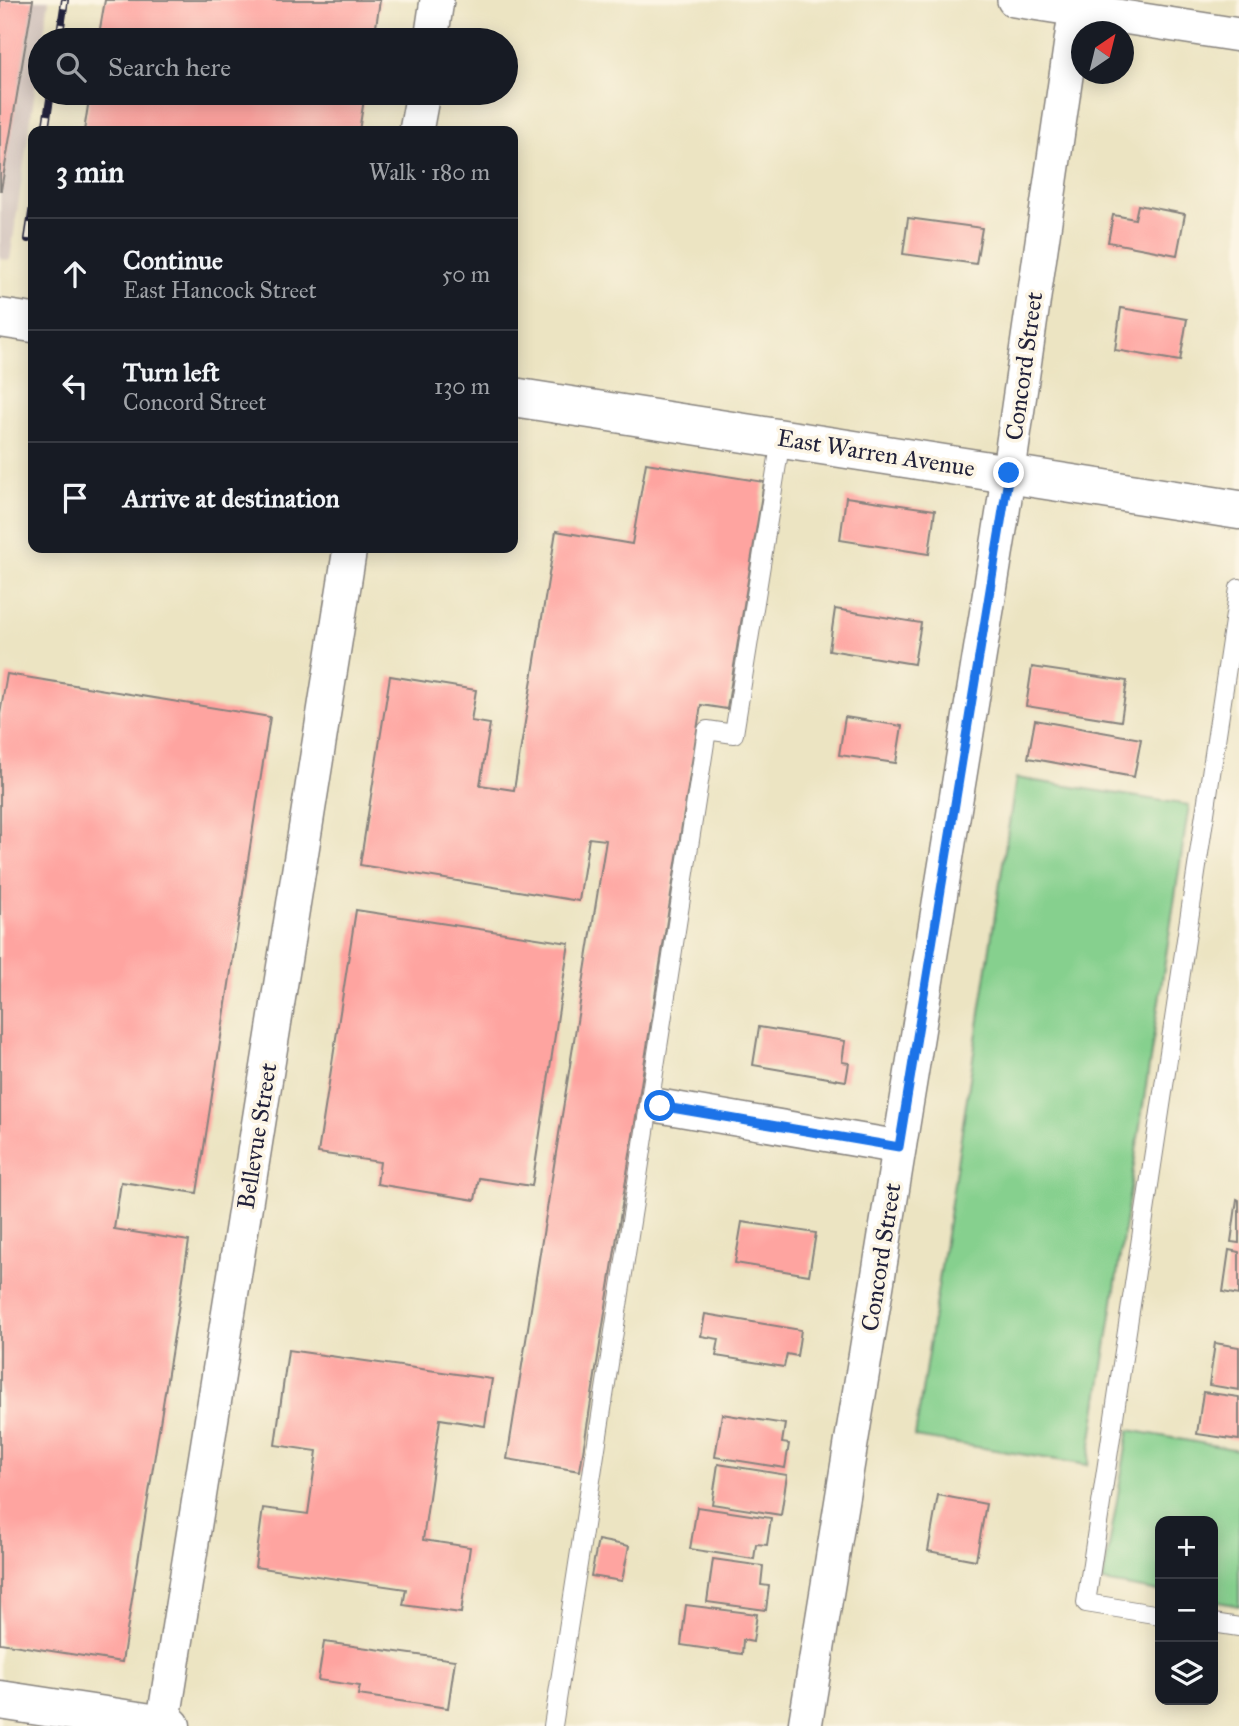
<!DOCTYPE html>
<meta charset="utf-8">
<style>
:root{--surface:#171b24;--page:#242831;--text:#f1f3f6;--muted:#9ea1a6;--line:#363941}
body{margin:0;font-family:"IM FELL Great Primer",serif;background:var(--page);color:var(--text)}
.controls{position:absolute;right:21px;bottom:21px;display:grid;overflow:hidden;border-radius:14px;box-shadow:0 4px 18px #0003}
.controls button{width:63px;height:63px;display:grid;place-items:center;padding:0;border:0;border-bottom:2px solid var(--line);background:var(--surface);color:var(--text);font:35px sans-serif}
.compass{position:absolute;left:1071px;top:21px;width:63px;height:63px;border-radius:50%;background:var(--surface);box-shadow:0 4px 18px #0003;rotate:35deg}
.stop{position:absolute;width:21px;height:21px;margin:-16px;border:5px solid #1a73e8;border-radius:50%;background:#fff}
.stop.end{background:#1a73e8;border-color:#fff;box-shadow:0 2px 7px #0008}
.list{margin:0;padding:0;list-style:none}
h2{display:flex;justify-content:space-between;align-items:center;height:91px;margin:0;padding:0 28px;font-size:30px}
h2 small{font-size:23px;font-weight:400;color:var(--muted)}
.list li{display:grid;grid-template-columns:46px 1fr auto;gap:21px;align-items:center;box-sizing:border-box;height:112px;padding:0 28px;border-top:2px solid var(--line)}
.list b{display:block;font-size:26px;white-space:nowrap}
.list p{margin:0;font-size:23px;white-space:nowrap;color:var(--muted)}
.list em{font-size:23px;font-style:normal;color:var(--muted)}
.icon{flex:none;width:38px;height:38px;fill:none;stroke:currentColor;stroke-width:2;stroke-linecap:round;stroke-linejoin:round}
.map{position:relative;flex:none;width:1239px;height:1726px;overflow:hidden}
.search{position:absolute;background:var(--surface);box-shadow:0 4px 18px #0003;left:28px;top:28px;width:490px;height:77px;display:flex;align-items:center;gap:18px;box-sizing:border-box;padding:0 24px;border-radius:38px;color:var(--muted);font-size:26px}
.panel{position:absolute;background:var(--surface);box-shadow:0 4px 18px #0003;left:28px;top:126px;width:490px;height:427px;border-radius:14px}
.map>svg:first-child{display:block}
.industrial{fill:#cfc0ba}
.green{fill:#86d08e;stroke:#547964;stroke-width:2}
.building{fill:#fea4a0}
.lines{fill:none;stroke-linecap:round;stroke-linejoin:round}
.lane-casing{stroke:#87837e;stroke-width:20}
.street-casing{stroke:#87837e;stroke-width:36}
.secondary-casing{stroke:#87837e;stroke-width:41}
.lane{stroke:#fff;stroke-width:18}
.street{stroke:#fff;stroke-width:33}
.secondary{stroke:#fff;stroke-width:38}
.rail-casing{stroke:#22223b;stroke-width:8}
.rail{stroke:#fcf5e5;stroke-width:5;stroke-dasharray:16;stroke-linecap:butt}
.route{stroke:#1a73e8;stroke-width:9}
.labels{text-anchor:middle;stroke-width:7;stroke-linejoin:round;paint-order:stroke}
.street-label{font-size:24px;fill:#22223b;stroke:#fcf5e5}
</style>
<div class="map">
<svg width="1239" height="1726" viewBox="0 0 1239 1726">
<rect width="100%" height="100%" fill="#fcf5e5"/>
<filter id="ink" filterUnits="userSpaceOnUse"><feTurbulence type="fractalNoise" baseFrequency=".0143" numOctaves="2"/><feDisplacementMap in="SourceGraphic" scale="14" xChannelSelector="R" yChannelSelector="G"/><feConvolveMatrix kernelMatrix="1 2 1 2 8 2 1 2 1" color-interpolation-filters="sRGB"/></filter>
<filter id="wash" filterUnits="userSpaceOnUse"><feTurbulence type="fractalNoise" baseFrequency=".00686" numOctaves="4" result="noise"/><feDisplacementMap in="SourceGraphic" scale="28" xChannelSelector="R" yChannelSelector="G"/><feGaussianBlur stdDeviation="1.57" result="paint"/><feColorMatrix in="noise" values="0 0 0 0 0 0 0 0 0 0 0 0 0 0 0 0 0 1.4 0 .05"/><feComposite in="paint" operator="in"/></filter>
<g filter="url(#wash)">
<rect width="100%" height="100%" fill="#ece4c2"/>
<path class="industrial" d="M0 0H49L43 40H40V57L10 260 0 259Z"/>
<g class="green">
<path d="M1016 778 1189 805 1088 1465 915 1437Z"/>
<path d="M1129 1430 1239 1450V1606L1213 1601V1521H1160V1592L1103 1582Z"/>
</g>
<g id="blocks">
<g class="building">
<path d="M0 0H33L1 190H0Z"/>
<path d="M105 0H380L374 40H98Z"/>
<path d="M90 93H365L359 131H84Z"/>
<path d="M1138 205 1185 214 1177 255 1108 242 1113 215 1135 219Z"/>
<path d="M908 218 982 228 976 264 903 254Z"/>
<path d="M1121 308 1187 319 1180 361 1115 350Z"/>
<path d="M646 463 764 482 727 709 701 705 580 1471 507 1459 606 840 589 838 579 901 360 865 390 676 476 690 471 721 490 724 480 785 514 790 556 531 632 544Z"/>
<path d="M846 497 935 510 929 554 840 540Z"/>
<path d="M835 609 921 623 914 664 829 650Z"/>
<path d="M1032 667 1127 681 1121 721 1026 706Z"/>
<path d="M7 674 270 717 197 1193 121 1182 114 1229 189 1241 122 1662 0 1643V714Z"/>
<path d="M845 717 902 726 896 763 839 755Z"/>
<path d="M1035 720 1141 739 1134 777 1028 758Z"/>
<path d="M356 910 569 943 532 1186 479 1178 475 1200 377 1184 380 1162 318 1153Z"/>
<path d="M759 1027 845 1041 842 1062 849 1063 846 1081 753 1065Z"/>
<path d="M1237 1199 1239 1200V1243L1231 1242Z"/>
<path d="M742 1222 816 1233 809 1275 735 1263Z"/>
<path d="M1229 1250 1239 1252V1295L1223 1292Z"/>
<path d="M705 1314 801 1330 797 1356 787 1354 784 1367 716 1356 719 1339 701 1336Z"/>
<path d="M1215 1343 1239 1347V1390L1209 1385Z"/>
<path d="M288 1350 492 1379 485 1426 440 1419 423 1540 470 1547 461 1613 403 1605 406 1589 255 1567 263 1508 308 1514 317 1451 275 1445Z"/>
<path d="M1203 1392 1239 1397V1440L1197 1434Z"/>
<path d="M722 1414 785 1424 782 1443 789 1444 785 1468 715 1457Z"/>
<path d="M718 1464 787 1475 781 1515 712 1504Z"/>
<path d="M938 1495 986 1504 976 1560 928 1551Z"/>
<path d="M697 1507 771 1518 767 1545 756 1544 754 1559 690 1549Z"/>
<path d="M598 1540 629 1546 622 1581 591 1576Z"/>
<path d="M713 1559 763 1566 761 1585 769 1586 766 1610 707 1602Z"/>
<path d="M686 1605 757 1614 753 1642 743 1640 742 1654 681 1645Z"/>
<path d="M324 1642 455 1660 448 1708 358 1695 360 1686 318 1680Z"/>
</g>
</g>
</g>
<g filter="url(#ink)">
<use href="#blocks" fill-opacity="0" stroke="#87837e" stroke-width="2"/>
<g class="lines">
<g class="lane-casing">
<g id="lane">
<path d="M1160 1615 1086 1603 1239 588"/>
<path d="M1213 1623 1239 1627"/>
<path d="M553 1726 707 730 734 734 781 439"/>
</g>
</g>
<g class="street-casing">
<g id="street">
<path d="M1014 0 1239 35"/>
<path d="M431 40 437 0"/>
<path d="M416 131 423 93"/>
<path d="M660 1106 899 1147"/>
<path d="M163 1725 350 548"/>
<path d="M805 1726 1003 511 1077 0"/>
</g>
</g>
<g class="secondary-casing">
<g id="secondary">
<path d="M0 318 33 323"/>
<path d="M513 397 1239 510"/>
<path d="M0 1700 171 1726"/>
</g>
</g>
<use href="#lane" class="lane"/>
<use href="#street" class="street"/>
<use href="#secondary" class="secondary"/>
<g class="rail-casing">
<g id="rail">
<path d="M59 40 65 0"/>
<path d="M45 131 51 93"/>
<path d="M28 239 33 206"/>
</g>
</g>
<use href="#rail" class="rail"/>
</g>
</g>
<g class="lines" filter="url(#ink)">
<path class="route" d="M660 1106 899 1147 1009 473"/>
</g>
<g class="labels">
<g class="street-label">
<text transform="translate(1024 366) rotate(-82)" y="8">Concord Street</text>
<text transform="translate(876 453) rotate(9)" y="8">East Warren Avenue</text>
<text transform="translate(257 1136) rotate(-81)" y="8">Bellevue Street</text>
<text transform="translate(881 1257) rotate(-81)" y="8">Concord Street</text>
</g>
</g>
</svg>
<div class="controls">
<button>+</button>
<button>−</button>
<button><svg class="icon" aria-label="layers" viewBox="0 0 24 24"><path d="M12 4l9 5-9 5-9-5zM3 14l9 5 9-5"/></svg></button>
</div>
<svg class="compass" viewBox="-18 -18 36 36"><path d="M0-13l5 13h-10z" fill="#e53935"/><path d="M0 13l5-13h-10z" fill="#9ea1a6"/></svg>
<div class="stop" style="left:660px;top:1106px"></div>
<div class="stop end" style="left:1009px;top:473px"></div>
<div class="search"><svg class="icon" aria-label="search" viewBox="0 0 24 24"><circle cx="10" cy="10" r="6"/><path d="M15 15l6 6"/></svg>Search here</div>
<section class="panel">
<h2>3 min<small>Walk · 180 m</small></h2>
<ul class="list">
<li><svg class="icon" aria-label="ahead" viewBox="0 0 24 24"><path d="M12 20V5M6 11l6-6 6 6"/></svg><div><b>Continue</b><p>East Hancock Street</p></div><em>50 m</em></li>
<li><svg class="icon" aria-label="left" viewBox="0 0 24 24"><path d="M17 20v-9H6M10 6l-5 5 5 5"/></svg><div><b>Turn left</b><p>Concord Street</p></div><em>130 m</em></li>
<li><svg class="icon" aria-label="arrive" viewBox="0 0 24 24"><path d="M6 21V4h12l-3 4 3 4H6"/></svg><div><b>Arrive at destination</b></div></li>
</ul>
</section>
</div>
